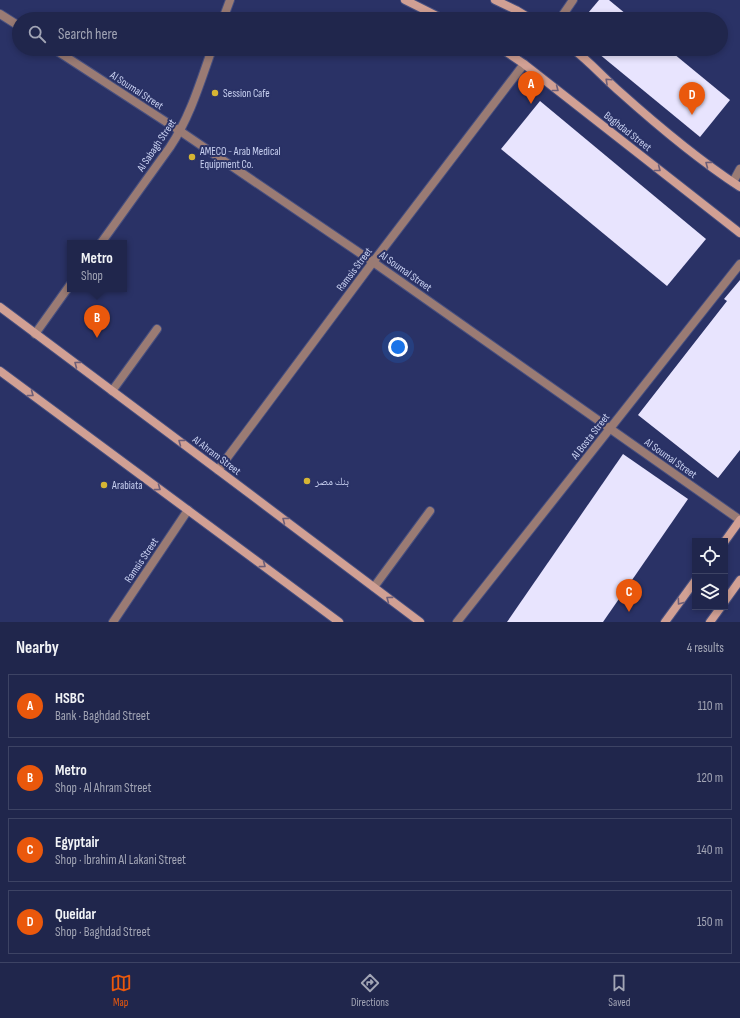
<!DOCTYPE html>
<meta charset="utf-8">
<style>
:root{--surface:#20264c;--page:#282e53;--text:#f1f3f6;--muted:#a2a5b5;--line:#3d4364;--accent:#ea580c}
body{margin:0;font-family:"Sofia Sans Condensed","Noto Naskh Arabic",sans-serif;background:var(--page);color:var(--text)}
.controls{position:absolute;right:12px;bottom:12px;display:grid;overflow:hidden;border-radius:0px;box-shadow:0 2px 6px #0003}
.controls button{width:36px;height:36px;display:grid;place-items:center;padding:0;border:0;border-bottom:1px solid var(--line);background:var(--surface);color:var(--text);font:20px sans-serif}
.you{position:absolute;left:398px;top:347px;width:14px;height:14px;margin:-10px;border:3px solid #fff;border-radius:50%;background:#1a73e8;box-shadow:0 0 0 6px #1a73e833}
.badge{display:grid;place-items:center;width:26px;height:26px;border-radius:50%;background:var(--accent);color:#fff;font-size:13px;font-weight:700}
.pin{position:absolute;translate:-50% -33px;filter:drop-shadow(0 1px 2px #0008)}
.pin::after{content:'';position:absolute;top:21px;width:14px;height:12px;background:inherit;clip-path:polygon(0 0,100% 0,50% 100%)}
.popup{position:absolute;left:67px;top:240px;width:60px;height:52px;box-sizing:border-box;display:grid;place-content:center;border-radius:0px;background:var(--surface);filter:drop-shadow(0 1px 3px #0005);font-size:13px;white-space:nowrap;color:var(--muted)}
.popup b{font-size:15px;color:var(--text)}
.popup::after{content:'';position:absolute;left:50%;top:100%;margin-left:-8px;border:8px solid transparent;border-top-color:var(--surface)}
.list{margin:0;padding:0;list-style:none}
h2{display:flex;justify-content:space-between;align-items:center;height:52px;margin:0;padding:0 16px;font-size:17px}
h2 small{font-size:13px;font-weight:400;color:var(--muted)}
.list li{display:grid;grid-template-columns:26px 1fr auto;gap:12px;align-items:center;box-sizing:border-box;height:64px;margin:0 8px 8px;padding:0 8px;border:1px solid var(--line);border-radius:0px}
.list b{display:block;font-size:15px;white-space:nowrap}
.list p{margin:0;font-size:13px;white-space:nowrap;color:var(--muted)}
.list em{font-size:13px;font-style:normal;color:var(--muted)}
.icon{flex:none;width:22px;height:22px;fill:none;stroke:currentColor;stroke-width:2;stroke-linecap:round;stroke-linejoin:round}
.map{position:relative;flex:none;width:740px;height:622px;overflow:hidden}
.search{position:absolute;background:var(--surface);box-shadow:0 2px 6px #0003;left:12px;right:12px;top:12px;height:44px;display:flex;align-items:center;gap:10px;box-sizing:border-box;padding:0 14px;border-radius:22px;color:var(--muted);font-size:15px}
.sheet{height:340px;background:var(--surface)}
nav{display:flex;justify-content:space-around;align-items:center;box-sizing:border-box;height:56px;border-top:1px solid var(--line);background:var(--surface);font-size:11px;color:var(--muted)}
nav a{display:grid;justify-items:center;gap:2px}
nav .on{color:var(--accent)}
.map>svg:first-child{display:block}
.building{fill:#e8e4fe}
.lines{fill:none;stroke-linecap:round;stroke-linejoin:round}
.lane-casing{stroke:#474f7f;stroke-width:10}
.street-casing{stroke:#474f7f;stroke-width:10}
.secondary-casing{stroke:#474f7f;stroke-width:10}
.lane{stroke:#9a7b74;stroke-width:8}
.street{stroke:#9a7b74;stroke-width:8}
.secondary{stroke:#d1a094;stroke-width:8}
.oneway{stroke:#6d5e78}
.poi-dot{fill:#d6b534;stroke:#2a3266;stroke-width:1.5}
.labels{text-anchor:middle;stroke-width:4;stroke-linejoin:round;paint-order:stroke}
.street-label{font-size:11px;fill:#c9d1f1;stroke:#2a3266}
.poi-label{font-size:11px;fill:#c9d1f1;stroke:#2a3266;text-anchor:start}
</style>
<div class="map">
<svg width="740" height="622" viewBox="0 0 740 622">
<rect width="100%" height="100%" fill="#2a3266"/>
<g class="building">
<path d="M599 0H609L632 19H583Z"/>
<path d="M593 49H668L730 100 700 137Z"/>
<path d="M540 101 706 239 667 286 501 149Z"/>
<path d="M740 280V450L718 478 638 415 727 301 724 299Z"/>
<path d="M623 454 688 499 603 622H507Z"/>
</g>
<g class="lines">
<g class="lane-casing">
<g id="lane">
<path d="M112 391 157 329"/>
<path d="M374 587 430 511"/>
</g>
</g>
<g class="street-casing">
<g id="street">
<path d="M0 14 19 26"/>
<path d="M223 19 230 0"/>
<path d="M560 19 573 0"/>
<path d="M54 49 180 131 373 262 740 520"/>
<path d="M733 182 740 169"/>
<path d="M101 243 170 147C190 117 200 83 212 49"/>
<path d="M35 334 70 285"/>
<path d="M218 470 373 262 524 64"/>
<path d="M113 622 188 510"/>
<path d="M457 622 740 264"/>
</g>
</g>
<g class="secondary-casing">
<g id="secondary">
<path d="M405 0 443 19"/>
<path d="M495 0 516 10 531 19"/>
<path d="M502 49 524 64 740 233"/>
<path d="M573 49C590 62 604 78 620 92 658 126 697 159 740 187"/>
<path d="M0 307 218 470 420 622"/>
<path d="M0 371 339 622"/>
<path d="M725 541 740 520"/>
<path d="M725 601 740 580"/>
<path d="M665 622 695 581"/>
<path d="M710 622 721 607"/>
</g>
</g>
<use href="#lane" class="lane"/>
<use href="#street" class="street"/>
<use href="#secondary" class="secondary"/>
</g>
<defs><path id="oneway-chevron" d="M-2-3.5L2.5 0L-2 3.5" fill="none" stroke-width="1.6" stroke-linecap="round" stroke-linejoin="round"/></defs>
<g class="oneway">
<use href="#oneway-chevron" transform="translate(608 81) rotate(-137)"/>
<use href="#oneway-chevron" transform="translate(556 89) rotate(38)"/>
<use href="#oneway-chevron" transform="translate(708 164) rotate(-143)"/>
<use href="#oneway-chevron" transform="translate(658 169) rotate(38)"/>
<use href="#oneway-chevron" transform="translate(77 364) rotate(-143)"/>
<use href="#oneway-chevron" transform="translate(31 394) rotate(37)"/>
<use href="#oneway-chevron" transform="translate(181 442) rotate(-143)"/>
<use href="#oneway-chevron" transform="translate(158 488) rotate(36)"/>
<use href="#oneway-chevron" transform="translate(285 520) rotate(-143)"/>
<use href="#oneway-chevron" transform="translate(263 565) rotate(37)"/>
<use href="#oneway-chevron" transform="translate(389 599) rotate(-143)"/>
<use href="#oneway-chevron" transform="translate(680 602) rotate(126)"/>
</g>
<g class="poi-dot">
<circle cx="215" cy="93" r="4"/>
<circle cx="192" cy="157" r="4"/>
<circle cx="307" cy="481" r="4"/>
<circle cx="104" cy="485" r="4"/>
</g>
<g class="labels">
<g class="street-label">
<text transform="translate(137 90) rotate(33)" y="4">Al Soumal Street</text>
<text transform="translate(628 131) rotate(38)" y="4">Baghdad Street</text>
<text transform="translate(156 145) rotate(-56)" y="4">Al Sabagh Street</text>
<text transform="translate(354 269) rotate(-53)" y="4">Ramsis Street</text>
<text transform="translate(406 271) rotate(35)" y="4">Al Soumal Street</text>
<text transform="translate(590 436) rotate(-52)" y="4">Al Bosta Street</text>
<text transform="translate(217 455) rotate(37)" y="4">Al Ahram Street</text>
<text transform="translate(671 458) rotate(35)" y="4">Al Soumal Street</text>
<text transform="translate(141 560) rotate(-56)" y="4">Ramsis Street</text>
</g>
<g class="poi-label">
<text x="223" y="97">Session Cafe</text>
<text x="200" y="155">AMECO - Arab Medical<tspan x="200" dy="13">Equipment Co.</tspan></text>
<text x="315" y="485">بنك مصر</text>
<text x="112" y="489">Arabiata</text>
</g>
</g>
</svg>
<div class="controls">
<button><svg class="icon" aria-label="locate" viewBox="0 0 24 24"><circle cx="12" cy="12" r="6"/><path d="M12 2v4M12 18v4M2 12h4M18 12h4"/></svg></button>
<button><svg class="icon" aria-label="layers" viewBox="0 0 24 24"><path d="M12 4l9 5-9 5-9-5zM3 14l9 5 9-5"/></svg></button>
</div>
<div class="you"></div>
<div class="pin badge" style="left:531px;top:104px">A</div>
<div class="pin badge" style="left:97px;top:338px">B</div>
<div class="popup"><b>Metro</b>Shop</div>
<div class="pin badge" style="left:629px;top:612px">C</div>
<div class="pin badge" style="left:692px;top:115px">D</div>
<div class="search"><svg class="icon" aria-label="search" viewBox="0 0 24 24"><circle cx="10" cy="10" r="6"/><path d="M15 15l6 6"/></svg>Search here</div>
</div>
<section class="sheet">
<h2>Nearby<small>4 results</small></h2>
<ul class="list">
<li><span class="badge">A</span><div><b>HSBC</b><p>Bank · Baghdad Street</p></div><em>110 m</em></li>
<li><span class="badge">B</span><div><b>Metro</b><p>Shop · Al Ahram Street</p></div><em>120 m</em></li>
<li><span class="badge">C</span><div><b>Egyptair</b><p>Shop · Ibrahim Al Lakani Street</p></div><em>140 m</em></li>
<li><span class="badge">D</span><div><b>Queidar</b><p>Shop · Baghdad Street</p></div><em>150 m</em></li>
</ul>
</section>
<nav>
<a class="on"><svg class="icon" aria-label="map" viewBox="0 0 24 24"><path d="M3 6l6-2 6 2 6-2v14l-6 2-6-2-6 2zM9 4v14M15 6v14"/></svg>Map</a>
<a><svg class="icon" aria-label="directions" viewBox="0 0 24 24"><path d="M12 3l9 9-9 9-9-9zM9 14v-3h6M13 9l2 2-2 2"/></svg>Directions</a>
<a><svg class="icon" aria-label="saved" viewBox="0 0 24 24"><path d="M7 4h10v16l-5-4-5 4z"/></svg>Saved</a>
</nav>
